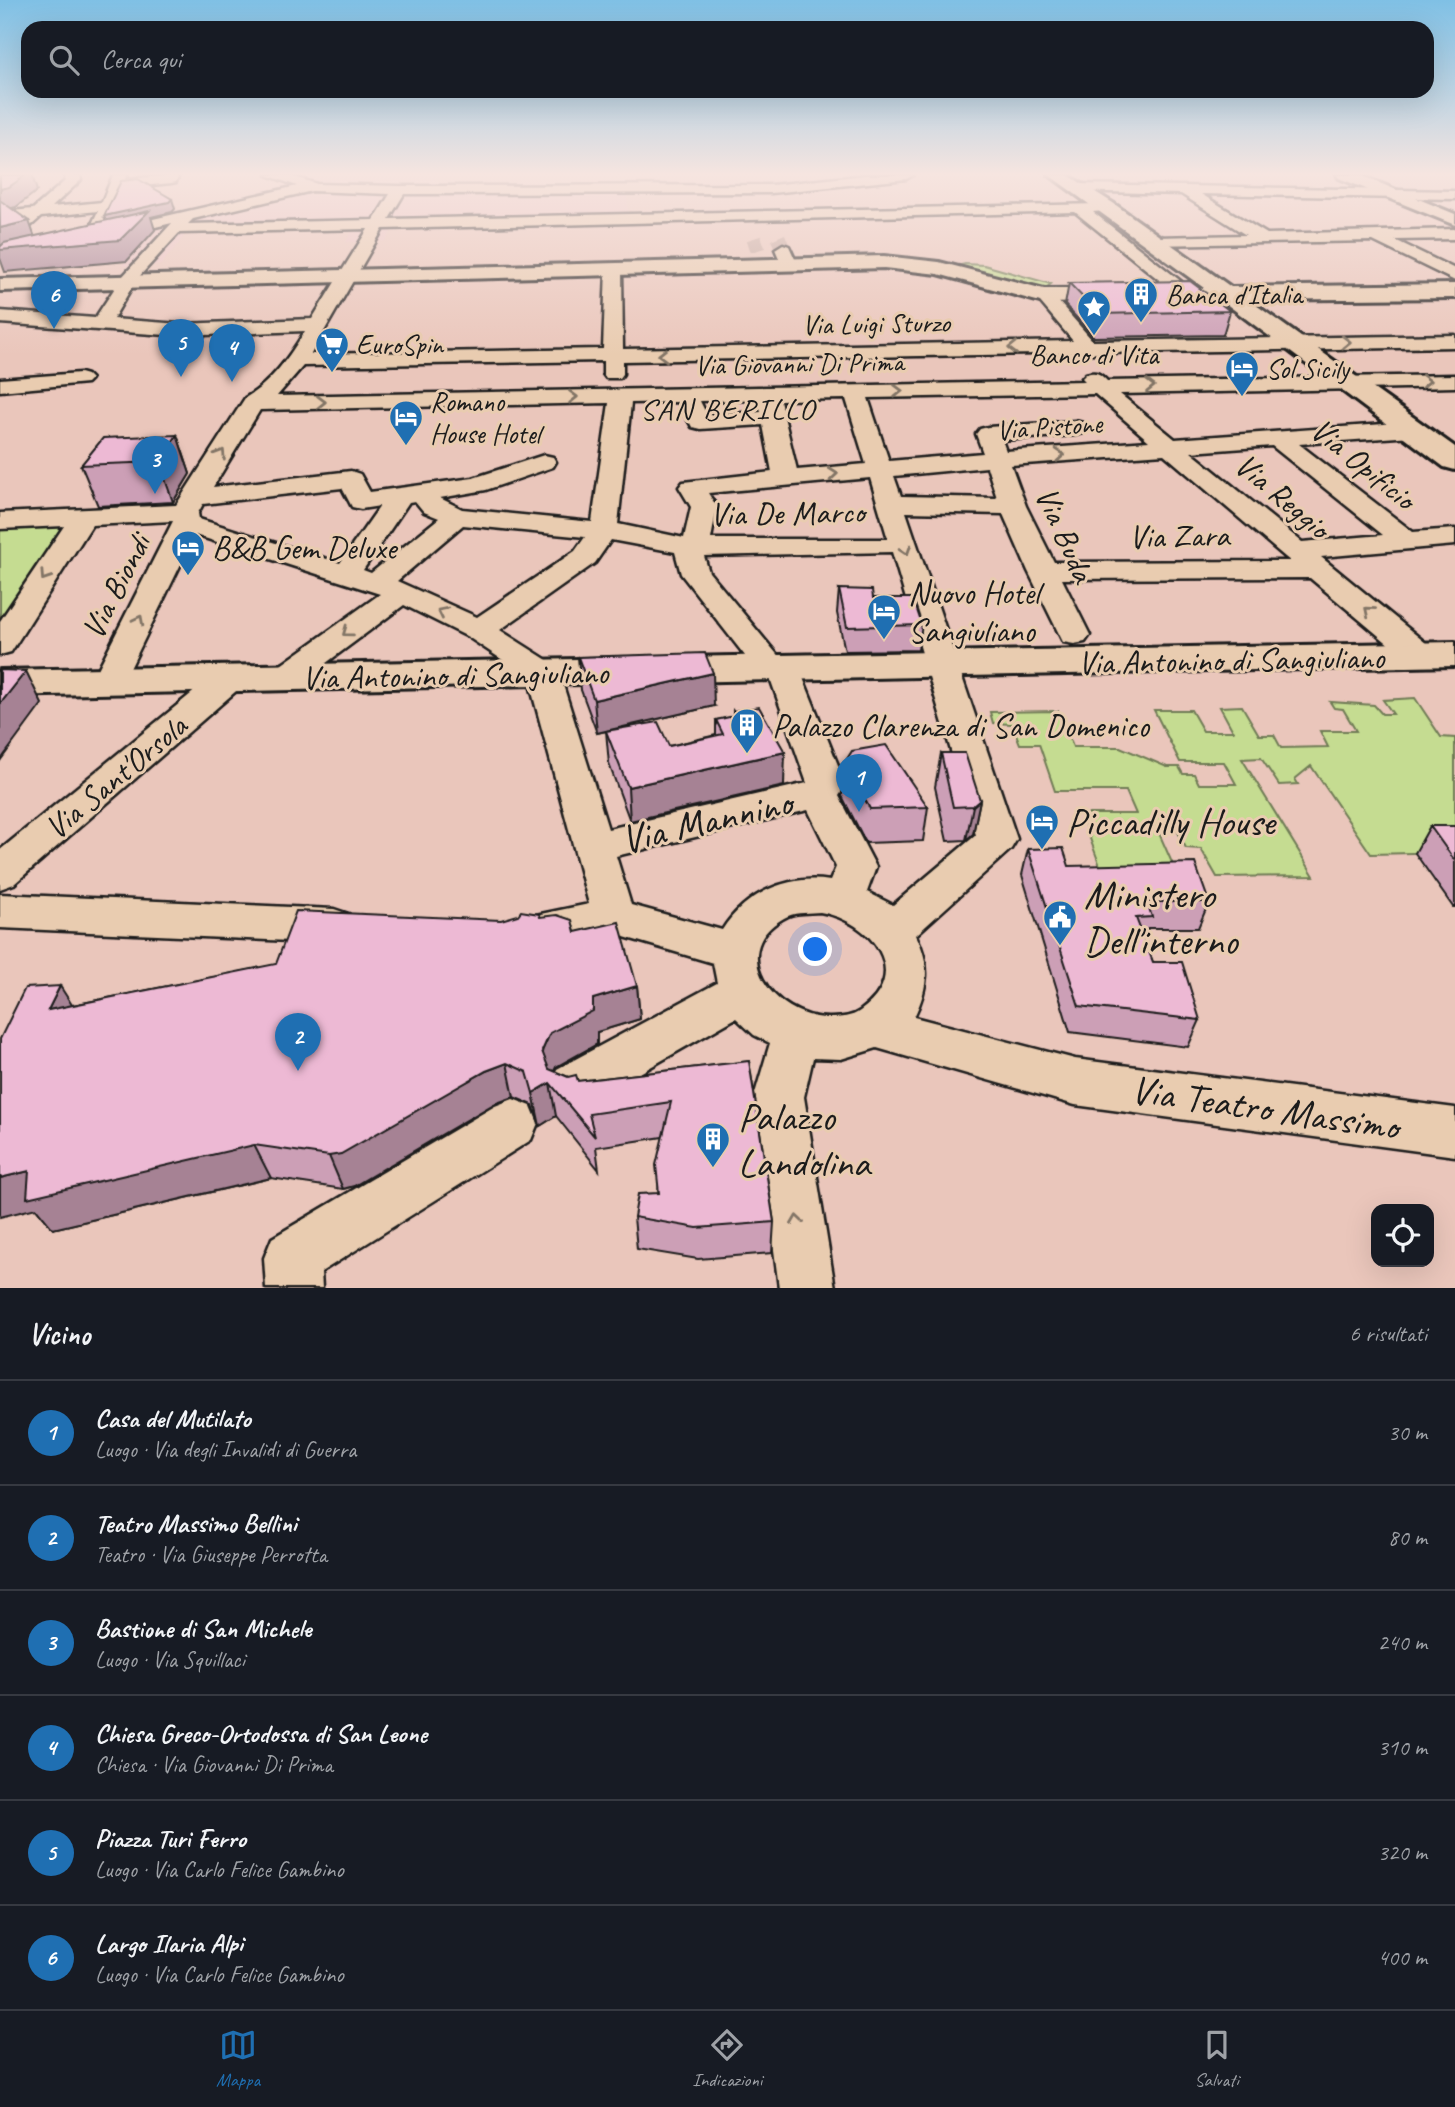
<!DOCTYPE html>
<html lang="it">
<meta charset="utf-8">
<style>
:root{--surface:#171b24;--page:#20242c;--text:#f1f3f6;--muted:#9ea1a6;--line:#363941;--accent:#1f6fb2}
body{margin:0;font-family:Caveat,sans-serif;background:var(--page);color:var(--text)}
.controls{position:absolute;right:21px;bottom:21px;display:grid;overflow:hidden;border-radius:14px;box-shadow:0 7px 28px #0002}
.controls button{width:63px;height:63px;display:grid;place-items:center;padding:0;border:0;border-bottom:2px solid var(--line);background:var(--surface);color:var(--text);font:35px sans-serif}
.you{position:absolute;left:816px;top:950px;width:24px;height:24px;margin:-18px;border:5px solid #fff;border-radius:50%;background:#1a73e8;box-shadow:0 0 0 10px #1a73e833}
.badge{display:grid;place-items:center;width:46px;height:46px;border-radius:50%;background:var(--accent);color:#fff;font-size:23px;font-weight:700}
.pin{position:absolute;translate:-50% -58px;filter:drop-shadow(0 2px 4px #0008)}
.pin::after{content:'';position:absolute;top:37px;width:24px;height:21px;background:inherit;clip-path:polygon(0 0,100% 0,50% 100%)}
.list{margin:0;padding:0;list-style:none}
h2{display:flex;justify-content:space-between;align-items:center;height:91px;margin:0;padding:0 28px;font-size:30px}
h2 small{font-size:23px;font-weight:400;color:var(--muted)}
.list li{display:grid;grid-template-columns:46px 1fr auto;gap:21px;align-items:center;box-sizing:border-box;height:105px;padding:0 28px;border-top:2px solid var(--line)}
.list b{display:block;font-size:26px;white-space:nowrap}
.list p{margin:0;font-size:23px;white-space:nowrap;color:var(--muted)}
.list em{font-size:23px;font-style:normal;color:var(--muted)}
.icon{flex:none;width:38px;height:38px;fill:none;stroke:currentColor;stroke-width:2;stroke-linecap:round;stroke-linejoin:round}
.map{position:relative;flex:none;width:1455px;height:1288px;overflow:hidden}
.search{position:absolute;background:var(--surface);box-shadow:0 7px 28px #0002;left:21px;right:21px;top:21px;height:77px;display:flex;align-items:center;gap:18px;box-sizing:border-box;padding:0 24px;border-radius:21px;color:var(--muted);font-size:26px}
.sheet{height:721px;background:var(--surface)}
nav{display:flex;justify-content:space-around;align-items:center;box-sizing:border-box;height:98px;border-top:2px solid var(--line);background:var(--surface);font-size:19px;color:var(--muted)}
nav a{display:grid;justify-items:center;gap:4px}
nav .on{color:var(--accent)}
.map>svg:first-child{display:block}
.built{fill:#ebc2c2}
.green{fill:#c5dc91;stroke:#707c56;stroke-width:2}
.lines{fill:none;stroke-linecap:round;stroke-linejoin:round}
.minor-tunnel{stroke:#c1a49b;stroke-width:15;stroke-dasharray:15 8;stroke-linecap:butt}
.minor-casing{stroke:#1c1c1c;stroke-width:5}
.major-casing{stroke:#1c1c1c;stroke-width:6}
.minor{fill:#e9ccb0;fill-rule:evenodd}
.major{fill:#e9ccb0;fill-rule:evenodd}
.wall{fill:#cc9fb6;stroke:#1c1c1c;stroke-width:2}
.shaded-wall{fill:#a68294;stroke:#1c1c1c;stroke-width:2}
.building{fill:#edb9d4;stroke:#1c1c1c;stroke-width:2}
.oneway{stroke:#827466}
.labels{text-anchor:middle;stroke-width:6;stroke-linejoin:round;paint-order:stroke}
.far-poi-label{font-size:28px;fill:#1c1c1c;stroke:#e9ccb0;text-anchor:start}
.far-street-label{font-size:28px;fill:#1c1c1c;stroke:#e9ccb0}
.far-neighbourhood-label{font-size:30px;letter-spacing:2px;fill:#1c1c1c;stroke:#e9ccb0}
.street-label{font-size:33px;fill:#1c1c1c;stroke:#e9ccb0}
.poi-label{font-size:33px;fill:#1c1c1c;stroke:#e9ccb0;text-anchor:start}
.near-street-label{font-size:40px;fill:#1c1c1c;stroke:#e9ccb0}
.near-poi-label{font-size:40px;fill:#1c1c1c;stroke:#e9ccb0;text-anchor:start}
</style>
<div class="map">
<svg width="1455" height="1288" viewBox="0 0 1455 1288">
<rect width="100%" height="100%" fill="#eac6bb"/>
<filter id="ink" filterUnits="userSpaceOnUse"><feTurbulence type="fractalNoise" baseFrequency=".0143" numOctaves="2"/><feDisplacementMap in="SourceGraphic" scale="14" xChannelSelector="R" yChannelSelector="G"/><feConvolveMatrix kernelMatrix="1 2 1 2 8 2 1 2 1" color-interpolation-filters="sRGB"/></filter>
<g filter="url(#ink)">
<path class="built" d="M315 175H437L435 186H627L628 214 739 211 743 220 393 228 386 241 346 242 353 230 186 234 161 265 121 266 157 227 16 259 106 226 196 208 301 182Z"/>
<g class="green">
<path d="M965 264 984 265 1051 284 1047 287H1032L953 267Z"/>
<path d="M67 526 0 628V529Z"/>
<path d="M1415 698 1441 737 1455 738V852L1371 854 1311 766 1295 779 1298 784 1279 785 1261 758 1242 759 1314 876 1217 877 1201 849 1186 848 1177 830 1158 831 1184 890 1103 874 1081 814H1136L1126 791H1055L1039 744H1020L1012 724 993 723 990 712 1058 711 1073 747H1120L1167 767H1179L1183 774H1194L1199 784H1236L1224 762H1180L1154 710H1191L1203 731H1233L1220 707 1242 706 1259 735H1274L1281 748 1328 747 1320 731H1356L1343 709 1334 708 1330 702 1374 705 1382 714H1393L1383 700Z"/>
</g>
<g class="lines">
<g class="minor-tunnel">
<path d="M778 237 783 249"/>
<path d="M754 238 758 250"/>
</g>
<g class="minor-casing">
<g id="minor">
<path d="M65 175H80L81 180 52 207 102 202 113 175H127L125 179 179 175 176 182 171 183 122 188 104 229H94L91 226 98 211 41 217 6 248 0 250V237L21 218 0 220V212L33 209 65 181Z"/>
<path d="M267 175H288L317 184 399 186 771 185 866 175H913L906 179 771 193 404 194 389 219 1099 204 1106 208 1104 211 1093 212 1215 308 1213 312H1199L1075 212 383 229 311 354 603 349 606 269 614 264 622 269 623 349 1073 341 1035 296 1044 291 1050 292 1093 341 1455 335V347L623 361V374L620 378H606L603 374V361L303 366 277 396 1085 381 1082 378 1086 374C1096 371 1100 373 1107 381L1455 375V387L1120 394 1175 439 1412 422 1420 424 1424 429 1420 434 1412 436 1299 444 1413 532 1455 529V545L1321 557 1432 648 1437 655 1432 662 1421 665 1410 662 1310 578 1062 579 1090 635 1085 642 1074 644 1063 642 1028 571 1003 514 906 512 1017 839 1011 849 916 935C931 965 928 988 914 1017L1075 1059 1455 1108V1156L1075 1105 877 1048 841 1059 813 1058 804 1097 835 1288H779L754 1097 770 1043 754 1035 736 1018 591 1101 574 1108 557 1101 550 1085 557 1069 717 983 713 963 614 934 541 946 526 941 520 929 526 917 589 904 528 677 468 637 404 605 298 684 286 687 274 684 270 677 274 670 380 594 195 535 124 681 120 688 108 691 96 688 92 681 173 521 92 525 11 652 0 655V621L64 526 0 529V513L176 505 245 398C271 383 289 357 305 331L180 336 0 323V311L95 318 122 277 172 223 110 238 105 236 102 233 105 230 297 186ZM312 191 390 194 374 220 188 224 193 219ZM368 229 312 319 180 324 113 319 136 280 179 233ZM1095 394 1149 441 1006 451 1002 440 1075 435 1083 433 1087 428 1083 423 1075 421 988 427 980 429 976 434 983 453 889 461 868 398ZM846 399 866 464 797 470 780 400ZM758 400 761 412 707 415 700 401ZM678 402 692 427 700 429 763 425 772 472 683 482 679 487 691 507 684 538 618 524 631 403ZM609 403 592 522 462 509 440 498 486 490 553 467 556 462 553 457 544 455 473 478 370 492 360 474 351 471 213 487 260 410ZM1272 446 1383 535 1302 542 1191 452ZM1164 454 1285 557 1290 561 1054 562 1026 506 1011 465ZM987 467 997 498 901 496 894 476ZM870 478 888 539H711L717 507 708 493ZM342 488 352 507 361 509 380 506 340 563 199 519 198 513 203 504ZM415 501 424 512 439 518 371 573 363 570 409 502ZM463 525 585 537 575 551 477 617 397 581ZM611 540 675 552 681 574 760 675 770 678 807 783 608 829 559 672 555 665 500 630 595 563ZM892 552 976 835 893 905 867 892 876 867 839 796 846 785 799 668 794 661 781 659 709 572 704 556ZM808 810 836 867 830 881C787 874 745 894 722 930L631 905 616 856ZM820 912C871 921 914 973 860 1011 852 1017 840 1018 830 1018 773 1019 722 948 788 916 797 912 810 913 820 912Z"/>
<path d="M1077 184 1455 191V199L1201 194 1267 234 1455 229V239L1395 240 1455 269V281L1373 241 1149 245 1147 242 1149 239 1155 237 1246 235 1181 194 1072 191 1070 188Z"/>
<path d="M783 244 789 246 795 259 793 263H781L775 249Z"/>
<path d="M80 373 87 375 91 379 87 383 0 391V379Z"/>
<path d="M231 668 243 671 247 678 243 685 14 884 0 889V850L219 671Z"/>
<path d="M0 894 334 909 349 914 355 926 349 938 334 943 0 928Z"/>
<path d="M513 1099 531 1106 538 1123 531 1140 321 1272 322 1288H266L264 1258 272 1238 495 1106Z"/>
</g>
</g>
<g class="major-casing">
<g id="major">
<path d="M1049 175H1068L1113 203 1231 287 1455 284V298L1249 300 1455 447V470L1444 467 1221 300 1044 303 938 274 884 268 0 291V279L884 256 939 262 1044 289 1204 288Z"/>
<path d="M1337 175H1360L1455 214V225L1339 178Z"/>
<path d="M1455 642V666L0 696V670Z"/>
</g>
</g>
<use href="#minor" class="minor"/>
<use href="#major" class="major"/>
</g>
<g class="wall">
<path d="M1069 283 1230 311 1223 335 1094 337 1065 305Z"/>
<path d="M177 435 190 474 173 502 98 506 81 465Z"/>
<path d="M839 589 873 598 922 625 918 650 845 651 837 613Z"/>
<path d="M578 657 714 706 614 729 669 746 716 735V720L733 717V711L784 786 630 821 609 764 606 731 597 733 581 690Z"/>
<path d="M941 753 980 800 973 834 966 840 947 841 935 787Z"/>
<path d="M845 762 928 807 923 841 866 843 842 796Z"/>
<path d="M1430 826H1455V907H1453L1415 853Z"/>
<path d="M1028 849 1069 866 1209 902 1198 928H1148L1144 939 1153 962 1200 1020 1188 1047 1070 1032 1022 875Z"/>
<path d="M540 917 575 932 637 986 640 1019 597 1032V1044L556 1067 554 1071 578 1081 749 1061 774 1222 772 1253 698 1259 637 1249 634 1217 658 1193 663 1137 596 1147 599 1170 556 1116 540 1126 533 1105 514 1097 494 1104 354 1186 343 1189 271 1178 53 1229 36 1208 72 1005 501 920Z"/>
</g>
<g class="shaded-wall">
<path d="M26 175H32L37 191 16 207 0 211V189Z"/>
<path d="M172 199 175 209 172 212 151 217 155 230 127 261 5 272 0 258V228L29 221 37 243 108 227 104 216Z"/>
<path d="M177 435 190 474 173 502 159 462Z"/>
<path d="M26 671 42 704 0 761V704Z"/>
<path d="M713 673 714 706 597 733 594 700Z"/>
<path d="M785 752 784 786 630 821 628 787Z"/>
<path d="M980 800 973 834 966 840 973 806Z"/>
<path d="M60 986 81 1019 48 1010Z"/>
<path d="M637 986 640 1019 597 1032V1044L556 1067 548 1084 542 1051 550 1033 593 999Z"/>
<path d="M507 1063 514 1097 494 1104 354 1186 343 1189 329 1156 486 1071Z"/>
<path d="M550 1083 556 1116 540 1126 533 1093Z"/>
<path d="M254 1145 271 1178 53 1229 36 1208 0 1217V1178L29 1171Z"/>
</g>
<g class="building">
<path d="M0 175H26L9 187 0 189Z"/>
<path d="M138 179 172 199 169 202 104 216 121 181Z"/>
<path d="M0 201H1L29 221 0 228Z"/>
<path d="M149 211 120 240 0 250V247L4 243Z"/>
<path d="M1190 281 1230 311 1099 314 1069 283Z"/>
<path d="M177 435 159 462 81 465 103 438Z"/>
<path d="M839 589 872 590 873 598H913L922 625 847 627Z"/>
<path d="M705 653 713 673 594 700 578 657Z"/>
<path d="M0 670 26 671 0 704Z"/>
<path d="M759 707 785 752 628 787 606 731 658 722 669 746 723 734 716 720 734 716 733 711Z"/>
<path d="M886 745 928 807 870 809 845 762 852 751Z"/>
<path d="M941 753H965L980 800 973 806 953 807Z"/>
<path d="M1430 826H1455V861Z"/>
<path d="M1063 848 1069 866 1195 863 1209 902H1147L1152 917 1136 918 1153 962H1182L1200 1020 1079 1006 1028 849Z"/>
<path d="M296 911 501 920 518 915 521 911 539 914 540 917 557 915 572 920 575 932 619 922 637 986 593 999V1011L550 1033 542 1051 549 1069 568 1077 576 1075 578 1081 749 1061 774 1222 697 1228 634 1217 638 1194 659 1193 656 1165 671 1102 589 1114 595 1137 550 1083 533 1093 527 1072 507 1063 486 1071 341 1154 329 1156 254 1145 27 1198 29 1171 0 1178V1039L25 988 60 986 48 1010 276 964Z"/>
</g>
<defs><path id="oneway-chevron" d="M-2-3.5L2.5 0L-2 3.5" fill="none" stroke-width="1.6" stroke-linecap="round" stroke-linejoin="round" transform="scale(1.75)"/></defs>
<g class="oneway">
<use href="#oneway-chevron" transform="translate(1346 342) rotate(-1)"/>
<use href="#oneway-chevron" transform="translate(1013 348) rotate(179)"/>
<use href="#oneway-chevron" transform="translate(663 355) rotate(179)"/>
<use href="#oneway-chevron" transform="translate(1426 381) rotate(-1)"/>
<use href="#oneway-chevron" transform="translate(1150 386) rotate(-1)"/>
<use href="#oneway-chevron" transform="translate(898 391) rotate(-1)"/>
<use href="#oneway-chevron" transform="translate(573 397) rotate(-1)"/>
<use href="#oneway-chevron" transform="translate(321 402) rotate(-1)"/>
<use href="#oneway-chevron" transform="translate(221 454) rotate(-58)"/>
<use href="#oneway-chevron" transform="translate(1060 455) rotate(-4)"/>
<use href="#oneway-chevron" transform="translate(833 474) rotate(-5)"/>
<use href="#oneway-chevron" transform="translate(906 550) rotate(72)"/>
<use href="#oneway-chevron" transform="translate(45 576) rotate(123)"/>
<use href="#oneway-chevron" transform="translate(1369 611) rotate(-140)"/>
<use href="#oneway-chevron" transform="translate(442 612) rotate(-154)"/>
<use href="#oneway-chevron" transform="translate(139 620) rotate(-63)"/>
<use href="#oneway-chevron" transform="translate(347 632) rotate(144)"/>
<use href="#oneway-chevron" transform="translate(797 1220) rotate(-98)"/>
</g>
</g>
<linearGradient id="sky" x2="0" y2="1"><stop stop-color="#7fc0e5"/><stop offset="0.49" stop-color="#f6e5e0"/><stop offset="1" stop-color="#f6e5e0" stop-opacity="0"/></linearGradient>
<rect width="1455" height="355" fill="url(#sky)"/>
<defs>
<g id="building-pin" transform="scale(1.75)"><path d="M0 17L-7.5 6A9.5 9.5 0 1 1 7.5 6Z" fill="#1f6fb2" stroke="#e9ccb0"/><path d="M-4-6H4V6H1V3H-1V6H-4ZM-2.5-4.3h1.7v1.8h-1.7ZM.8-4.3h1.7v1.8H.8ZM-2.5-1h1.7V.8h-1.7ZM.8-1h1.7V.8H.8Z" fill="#fff"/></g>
<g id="sight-pin" transform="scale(1.75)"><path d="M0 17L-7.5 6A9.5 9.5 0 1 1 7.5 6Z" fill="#1f6fb2" stroke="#e9ccb0"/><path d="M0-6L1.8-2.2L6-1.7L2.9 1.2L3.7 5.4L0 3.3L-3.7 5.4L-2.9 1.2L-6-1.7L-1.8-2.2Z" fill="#fff"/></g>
<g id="supermarket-pin" transform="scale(1.75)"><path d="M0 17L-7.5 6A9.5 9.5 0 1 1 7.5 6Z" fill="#1f6fb2" stroke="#e9ccb0"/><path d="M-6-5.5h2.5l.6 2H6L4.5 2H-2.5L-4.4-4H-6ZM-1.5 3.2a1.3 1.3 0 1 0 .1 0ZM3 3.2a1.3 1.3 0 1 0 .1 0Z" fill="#fff"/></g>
<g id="hotel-pin" transform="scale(1.75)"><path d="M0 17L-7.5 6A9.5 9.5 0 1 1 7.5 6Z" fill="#1f6fb2" stroke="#e9ccb0"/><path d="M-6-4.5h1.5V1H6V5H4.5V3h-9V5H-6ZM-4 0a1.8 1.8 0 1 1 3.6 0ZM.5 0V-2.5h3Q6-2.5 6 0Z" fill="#fff"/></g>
<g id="civic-pin" transform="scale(1.75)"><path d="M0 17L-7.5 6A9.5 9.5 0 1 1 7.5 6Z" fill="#1f6fb2" stroke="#e9ccb0"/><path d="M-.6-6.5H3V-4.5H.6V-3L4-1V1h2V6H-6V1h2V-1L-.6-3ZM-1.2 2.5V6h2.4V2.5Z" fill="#fff"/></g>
</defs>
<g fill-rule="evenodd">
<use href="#building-pin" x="1141" y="294"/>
<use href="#sight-pin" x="1094" y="307"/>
<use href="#supermarket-pin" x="332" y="344"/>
<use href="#hotel-pin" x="1242" y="368"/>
<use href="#hotel-pin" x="406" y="417"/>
<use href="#hotel-pin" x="188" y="547"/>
<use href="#hotel-pin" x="884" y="611"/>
<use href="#building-pin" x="747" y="725"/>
<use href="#hotel-pin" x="1042" y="821"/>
<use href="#civic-pin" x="1060" y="917"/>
<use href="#building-pin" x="713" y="1139"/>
</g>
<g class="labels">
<g class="far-poi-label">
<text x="1166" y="304">Banca d'Italia</text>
<text x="356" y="354">EuroSpin</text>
<text x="1094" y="364" text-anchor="middle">Banco di Vita</text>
<text x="1266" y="378">Sol Sicily</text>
<text x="430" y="411">Romano<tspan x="430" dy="32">House Hotel</tspan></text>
</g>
<g class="far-street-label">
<text transform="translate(876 323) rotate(-1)" y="10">Via Luigi Sturzo</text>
<text transform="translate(799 363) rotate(-1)" y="10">Via Giovanni Di Prima</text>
<text transform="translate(1049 426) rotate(-4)" y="10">Via Pistone</text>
</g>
<g class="far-neighbourhood-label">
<text x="728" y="419">SAN BERILLO</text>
</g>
<g class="street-label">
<text transform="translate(1364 463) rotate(39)" y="12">Via Opificio</text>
<text transform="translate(1283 495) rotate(40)" y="12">Via Reggio</text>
<text transform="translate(787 512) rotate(-1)" y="12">Via De Marco</text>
<text transform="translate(1066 534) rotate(66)" y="12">Via Buda</text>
<text transform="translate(1179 535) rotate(-1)" y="12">Via Zara</text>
<text transform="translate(115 586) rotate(-63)" y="12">Via Biondi</text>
<text transform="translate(1231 659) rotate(-1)" y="12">Via Antonino di Sangiuliano</text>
<text transform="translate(455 674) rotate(-1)" y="12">Via Antonino di Sangiuliano</text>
<text transform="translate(115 776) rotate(-40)" y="12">Via Sant'Orsola</text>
</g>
<g class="poi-label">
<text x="212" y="559">B&amp;B Gem Deluxe</text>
<text x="908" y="604">Nuovo Hotel<tspan x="908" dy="38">Sangiuliano</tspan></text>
<text x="772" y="737">Palazzo Clarenza di San Domenico</text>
</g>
<g class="near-street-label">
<text transform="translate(706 820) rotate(-13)" y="14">Via Mannino</text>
<text transform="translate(1265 1107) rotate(8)" y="14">Via Teatro Massimo</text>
</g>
<g class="near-poi-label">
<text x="1066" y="835">Piccadilly House</text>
<text x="1084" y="908">Ministero<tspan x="1084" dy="46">Dell'interno</tspan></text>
<text x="738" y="1130">Palazzo<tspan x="738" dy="46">Landolina</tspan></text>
</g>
</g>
</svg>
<div class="controls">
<button><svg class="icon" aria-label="locate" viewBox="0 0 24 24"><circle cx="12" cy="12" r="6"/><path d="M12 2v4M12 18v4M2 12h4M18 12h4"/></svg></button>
</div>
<div class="you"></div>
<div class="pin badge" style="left:859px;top:812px">1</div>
<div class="pin badge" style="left:298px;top:1071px">2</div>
<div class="pin badge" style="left:155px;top:494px">3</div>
<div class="pin badge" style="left:232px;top:382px">4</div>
<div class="pin badge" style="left:181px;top:377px">5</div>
<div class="pin badge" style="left:54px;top:329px">6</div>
<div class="search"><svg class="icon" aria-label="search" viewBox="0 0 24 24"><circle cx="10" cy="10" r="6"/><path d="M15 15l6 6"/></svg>Cerca qui</div>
</div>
<section class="sheet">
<h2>Vicino<small>6 risultati</small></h2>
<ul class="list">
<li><span class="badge">1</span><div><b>Casa del Mutilato</b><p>Luogo · Via degli Invalidi di Guerra</p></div><em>30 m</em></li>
<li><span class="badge">2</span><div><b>Teatro Massimo Bellini</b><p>Teatro · Via Giuseppe Perrotta</p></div><em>80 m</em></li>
<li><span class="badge">3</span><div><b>Bastione di San Michele</b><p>Luogo · Via Squillaci</p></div><em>240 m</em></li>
<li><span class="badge">4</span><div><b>Chiesa Greco-Ortodossa di San Leone</b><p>Chiesa · Via Giovanni Di Prima</p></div><em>310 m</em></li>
<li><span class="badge">5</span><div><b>Piazza Turi Ferro</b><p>Luogo · Via Carlo Felice Gambino</p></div><em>320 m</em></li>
<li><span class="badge">6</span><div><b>Largo Ilaria Alpi</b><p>Luogo · Via Carlo Felice Gambino</p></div><em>400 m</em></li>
</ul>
</section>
<nav>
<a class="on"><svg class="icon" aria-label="map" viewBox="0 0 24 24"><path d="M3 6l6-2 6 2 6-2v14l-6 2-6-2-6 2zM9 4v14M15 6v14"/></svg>Mappa</a>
<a><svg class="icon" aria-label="directions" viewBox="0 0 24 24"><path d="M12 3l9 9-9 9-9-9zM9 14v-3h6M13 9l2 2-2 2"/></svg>Indicazioni</a>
<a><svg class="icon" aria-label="saved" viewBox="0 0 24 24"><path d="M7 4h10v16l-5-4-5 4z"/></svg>Salvati</a>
</nav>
